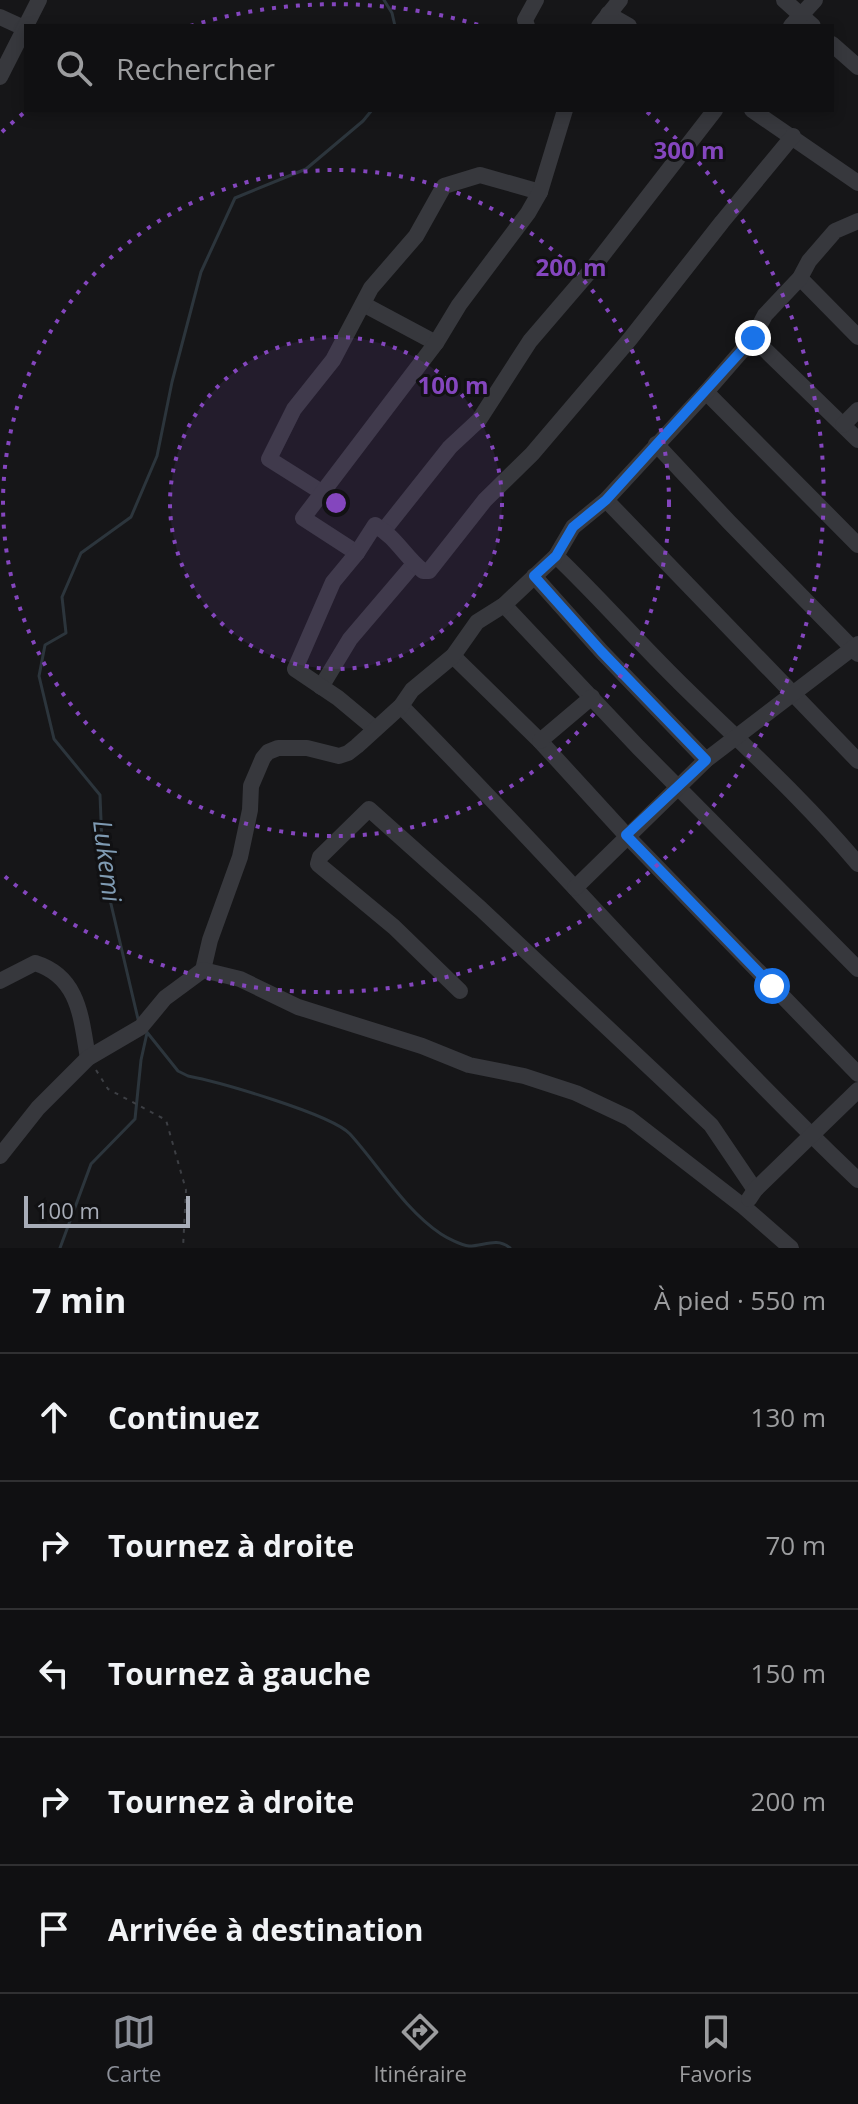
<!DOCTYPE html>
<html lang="fr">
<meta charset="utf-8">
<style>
:root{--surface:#101012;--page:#19191b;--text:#f1f3f6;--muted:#9c9d9f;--line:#303032;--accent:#8c9099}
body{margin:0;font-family:"Open Sans",sans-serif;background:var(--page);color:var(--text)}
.scale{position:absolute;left:24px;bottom:20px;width:166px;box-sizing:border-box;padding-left:8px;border:4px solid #a8adb8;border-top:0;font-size:22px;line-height:28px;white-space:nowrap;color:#a8adb8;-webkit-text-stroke:6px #111113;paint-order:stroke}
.stop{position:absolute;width:24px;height:24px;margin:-18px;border:6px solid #1a73e8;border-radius:50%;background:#fff}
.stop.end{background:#1a73e8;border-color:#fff;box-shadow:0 2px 8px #0008}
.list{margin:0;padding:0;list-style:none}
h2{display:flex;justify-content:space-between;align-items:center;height:104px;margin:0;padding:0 32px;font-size:34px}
h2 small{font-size:26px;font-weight:400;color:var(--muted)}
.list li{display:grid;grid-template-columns:52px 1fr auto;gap:24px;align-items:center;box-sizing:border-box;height:128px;padding:0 32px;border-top:2px solid var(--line)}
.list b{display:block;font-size:30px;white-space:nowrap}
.list em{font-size:26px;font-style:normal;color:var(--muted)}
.icon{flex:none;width:44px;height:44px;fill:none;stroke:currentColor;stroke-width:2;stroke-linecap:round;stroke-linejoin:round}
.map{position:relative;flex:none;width:858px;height:1248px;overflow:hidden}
.search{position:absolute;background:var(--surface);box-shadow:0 4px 12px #0003;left:24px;right:24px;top:24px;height:88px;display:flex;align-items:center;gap:20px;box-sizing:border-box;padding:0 28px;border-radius:0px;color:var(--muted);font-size:30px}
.sheet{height:744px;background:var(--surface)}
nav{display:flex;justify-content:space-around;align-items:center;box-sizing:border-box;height:112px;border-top:2px solid var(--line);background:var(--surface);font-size:22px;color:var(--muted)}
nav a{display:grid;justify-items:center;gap:4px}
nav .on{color:var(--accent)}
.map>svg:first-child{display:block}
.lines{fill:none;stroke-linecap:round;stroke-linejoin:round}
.stream{stroke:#2c353c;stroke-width:3}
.path{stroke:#3d3f44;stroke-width:2;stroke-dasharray:4 6;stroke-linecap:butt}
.minor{stroke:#37383d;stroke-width:16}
.route{stroke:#1a73e8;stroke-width:10}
.ring{fill:none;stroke:#8446be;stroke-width:4;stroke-dasharray:4 8}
.labels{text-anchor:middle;stroke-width:6;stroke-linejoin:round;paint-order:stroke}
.water-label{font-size:26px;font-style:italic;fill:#7f9bb3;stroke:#111113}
.centre{fill:#8446be;stroke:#111113;stroke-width:4}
.ring-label{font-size:24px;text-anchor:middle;font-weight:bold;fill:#8446be;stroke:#111113;stroke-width:6;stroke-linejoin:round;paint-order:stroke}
</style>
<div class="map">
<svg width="858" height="1248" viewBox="0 0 858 1248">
<rect width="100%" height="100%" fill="#161618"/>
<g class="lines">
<g class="stream">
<path d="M384 0 392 13 395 26"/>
<path d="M138 1019 103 870 100 795 54 739 39 676 45 645 66 633 62 597 81 553 131 517 157 456 172 382 201 272 235 198 306 169 363 121 372 110"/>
<path d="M146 1031 178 1071 188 1076C219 1082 331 1114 350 1134 379 1166 404 1209 441 1234 447 1238 461 1245 469 1246 484 1246 497 1237 510 1248"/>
<path d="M60 1248 91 1164 135 1119 141 1060 147 1033"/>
</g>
<path class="path" d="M96 1070 108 1089 166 1120 186 1190 183 1248"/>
<g class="minor">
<path d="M784 0 813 26"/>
<path d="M608 14 629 26"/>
<path d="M0 17 24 28"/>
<path d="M527 26 525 20 536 0"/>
<path d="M599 26 620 0"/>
<path d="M791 26 815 0"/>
<path d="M832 44 858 67"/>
<path d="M0 77 39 0"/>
<path d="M752 110 858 183"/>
<path d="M800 278 858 337"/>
<path d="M363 304 436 343"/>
<path d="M753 338 858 440"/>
<path d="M706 392 858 545"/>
<path d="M843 425 858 410"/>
<path d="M656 444 729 522 858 654"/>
<path d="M323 493 269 459 294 409 333 360 371 288 416 236 444 186 480 175 540 192"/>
<path d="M606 500 858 761"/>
<path d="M384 530 450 447 479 420 530 341 591 270 715 110"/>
<path d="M357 553 303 518 436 343 459 305 528 213 540 192 565 110"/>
<path d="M556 556C599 597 638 642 681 684 741 743 804 799 858 864"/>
<path d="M534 576 601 651 706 760"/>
<path d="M504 605 638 747 858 969"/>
<path d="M453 656 540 741 626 835 858 1074"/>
<path d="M321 687 350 639 414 564"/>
<path d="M401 706C556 862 699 1029 858 1180"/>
<path d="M374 728 338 698 295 669 333 582 357 553 375 525C397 538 405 557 423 571H429L485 500 532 454 630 339 722 222 793 136"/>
<path d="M540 741 592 697"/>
<path d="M575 888 706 760 858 644"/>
<path d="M203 970 210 940 240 857 250 810 251 786 263 758 268 752 278 748H307L339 756 348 753 357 746 401 706 412 690 453 656 477 622 504 605 556 556 573 527 606 500 706 392 753 338 765 315 800 278 809 261 835 231 858 221"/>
<path d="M0 981 35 963C80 977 81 1019 88 1058"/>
<path d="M460 991 394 927 318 864 320 857 369 809 481 909 711 1125 755 1190"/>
<path d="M0 1156 38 1108 88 1058 141 1027 165 998 203 970 240 979 298 1007 422 1046 469 1065 524 1076 576 1093 629 1118 744 1207 791 1248"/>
<path d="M749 1199 755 1190 858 1090"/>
</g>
</g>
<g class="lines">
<path class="route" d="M753 338 606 500 573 527 556 556 534 576 601 651 706 760 626 835 772 986"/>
</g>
<circle cx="336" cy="503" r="166" fill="#8446be" fill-opacity=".12"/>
<g class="ring">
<circle cx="336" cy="503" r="166"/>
<circle cx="336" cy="503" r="333"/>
<path d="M2 132A499 499 0 0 1 25 112M190 26A499 499 0 0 1 482 26M647 112A499 499 0 1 1 2 874"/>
</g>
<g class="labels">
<g class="water-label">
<text transform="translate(107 861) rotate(83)" y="9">Lukemi</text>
</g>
</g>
<circle cx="336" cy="503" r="12" class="centre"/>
<g class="ring-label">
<text x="689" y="159">300 m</text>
<text x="571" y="276">200 m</text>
<text x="453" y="394">100 m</text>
</g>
</svg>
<div class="scale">100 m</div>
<div class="stop" style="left:772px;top:986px"></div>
<div class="stop end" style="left:753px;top:338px"></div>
<div class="search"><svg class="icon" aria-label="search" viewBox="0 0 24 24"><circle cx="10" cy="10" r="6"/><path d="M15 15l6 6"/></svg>Rechercher</div>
</div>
<section class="sheet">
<h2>7 min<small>À pied · 550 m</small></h2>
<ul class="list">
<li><svg class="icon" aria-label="ahead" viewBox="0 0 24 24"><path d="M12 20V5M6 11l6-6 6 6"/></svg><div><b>Continuez</b></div><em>130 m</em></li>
<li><svg class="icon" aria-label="right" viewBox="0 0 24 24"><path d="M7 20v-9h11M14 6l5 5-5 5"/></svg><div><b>Tournez à droite</b></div><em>70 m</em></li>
<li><svg class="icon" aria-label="left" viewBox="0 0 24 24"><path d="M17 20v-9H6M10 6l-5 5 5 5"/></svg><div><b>Tournez à gauche</b></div><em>150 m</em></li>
<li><svg class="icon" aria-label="right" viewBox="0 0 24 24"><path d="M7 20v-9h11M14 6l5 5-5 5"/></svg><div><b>Tournez à droite</b></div><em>200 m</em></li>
<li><svg class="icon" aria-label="arrive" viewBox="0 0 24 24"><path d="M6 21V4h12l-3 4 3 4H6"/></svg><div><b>Arrivée à destination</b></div></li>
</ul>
</section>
<nav>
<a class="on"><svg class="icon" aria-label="map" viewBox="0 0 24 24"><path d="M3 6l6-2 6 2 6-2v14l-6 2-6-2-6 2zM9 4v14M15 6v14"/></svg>Carte</a>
<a><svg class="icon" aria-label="directions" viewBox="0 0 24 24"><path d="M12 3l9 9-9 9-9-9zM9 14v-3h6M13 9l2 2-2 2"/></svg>Itinéraire</a>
<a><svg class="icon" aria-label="saved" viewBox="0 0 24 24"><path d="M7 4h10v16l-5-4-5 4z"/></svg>Favoris</a>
</nav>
